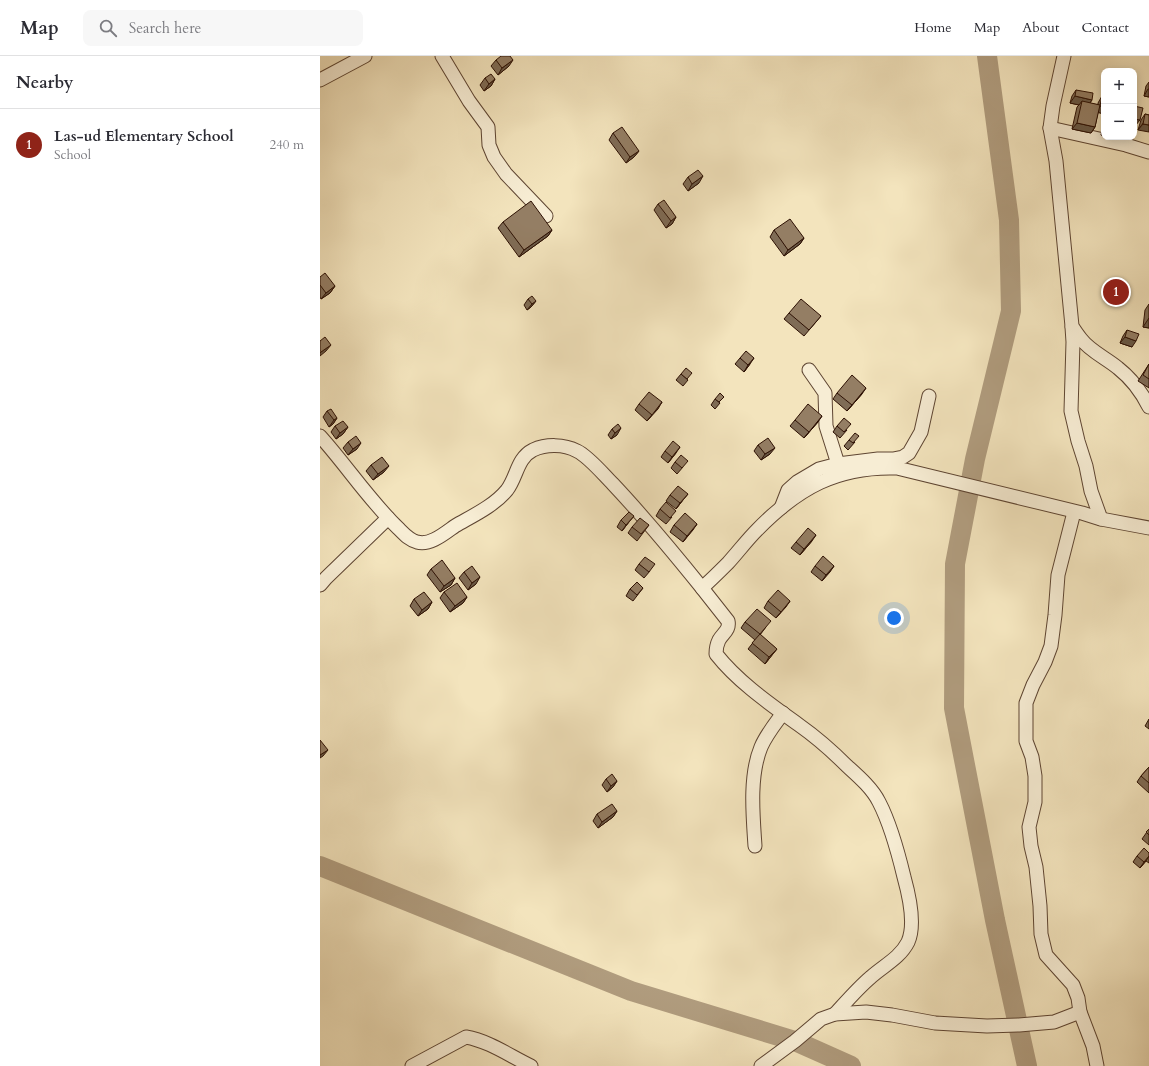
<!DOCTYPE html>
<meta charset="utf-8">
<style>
:root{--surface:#fff;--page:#f7f7f7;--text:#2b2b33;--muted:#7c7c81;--line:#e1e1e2;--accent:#8f2418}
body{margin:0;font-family:Cardo,serif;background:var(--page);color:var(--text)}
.controls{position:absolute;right:12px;top:12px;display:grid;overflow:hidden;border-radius:8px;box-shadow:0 2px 10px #0003}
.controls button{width:36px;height:36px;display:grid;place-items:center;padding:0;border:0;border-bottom:1px solid var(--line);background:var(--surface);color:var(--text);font:20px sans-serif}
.you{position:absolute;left:574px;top:562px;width:14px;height:14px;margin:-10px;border:3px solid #fff;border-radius:50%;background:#1a73e8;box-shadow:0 0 0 6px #1a73e833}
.badge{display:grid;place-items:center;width:26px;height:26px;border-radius:50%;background:var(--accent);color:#fff;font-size:13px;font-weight:700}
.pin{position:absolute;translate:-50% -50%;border:2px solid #fff;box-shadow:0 1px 4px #0006}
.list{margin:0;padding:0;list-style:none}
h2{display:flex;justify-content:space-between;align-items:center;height:52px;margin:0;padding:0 16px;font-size:17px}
h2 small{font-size:13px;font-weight:400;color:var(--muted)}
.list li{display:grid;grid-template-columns:26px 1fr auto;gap:12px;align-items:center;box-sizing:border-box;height:72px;padding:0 16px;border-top:1px solid var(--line)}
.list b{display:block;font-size:15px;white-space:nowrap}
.list p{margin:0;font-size:13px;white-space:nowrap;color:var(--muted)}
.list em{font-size:13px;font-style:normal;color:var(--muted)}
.icon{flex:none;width:22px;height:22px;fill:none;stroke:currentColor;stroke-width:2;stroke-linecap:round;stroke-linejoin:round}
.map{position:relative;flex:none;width:829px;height:1010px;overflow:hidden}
header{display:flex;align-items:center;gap:24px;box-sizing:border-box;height:56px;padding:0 20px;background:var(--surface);border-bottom:1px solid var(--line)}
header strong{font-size:19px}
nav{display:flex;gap:22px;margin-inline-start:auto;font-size:14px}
.search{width:280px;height:36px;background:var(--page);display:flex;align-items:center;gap:10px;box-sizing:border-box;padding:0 14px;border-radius:8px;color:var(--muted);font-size:15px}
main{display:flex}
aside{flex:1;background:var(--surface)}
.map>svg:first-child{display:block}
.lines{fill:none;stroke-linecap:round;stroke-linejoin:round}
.river{stroke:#b09c7e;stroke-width:20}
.minor-casing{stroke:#5e4532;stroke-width:15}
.minor{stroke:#f7edd4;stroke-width:13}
.wall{fill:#7f6c56;stroke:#2d1003}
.shaded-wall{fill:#685846;stroke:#2d1003}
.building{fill:#947e64;stroke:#2d1003}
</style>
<header>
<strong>Map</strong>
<div class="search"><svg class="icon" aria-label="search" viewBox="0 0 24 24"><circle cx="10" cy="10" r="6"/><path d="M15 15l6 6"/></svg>Search here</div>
<nav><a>Home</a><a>Map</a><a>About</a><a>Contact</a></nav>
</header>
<main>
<aside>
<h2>Nearby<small></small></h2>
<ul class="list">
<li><span class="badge">1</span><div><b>Las-ud Elementary School</b><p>School</p></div><em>240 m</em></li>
</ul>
</aside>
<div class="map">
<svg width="829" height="1010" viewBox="0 0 829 1010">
<rect width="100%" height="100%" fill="#f3e4bd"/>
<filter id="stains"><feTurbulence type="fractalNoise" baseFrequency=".005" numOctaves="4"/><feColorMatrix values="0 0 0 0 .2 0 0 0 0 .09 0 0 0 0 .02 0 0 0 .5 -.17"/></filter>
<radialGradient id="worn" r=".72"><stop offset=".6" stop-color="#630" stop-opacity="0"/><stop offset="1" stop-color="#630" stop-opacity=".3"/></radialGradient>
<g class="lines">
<g class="river">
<path d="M667 0 689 164 691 255 655 403 635 508 634 652 675 864 707 1010"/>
<path d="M0 810 311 935 475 985 531 1010"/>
</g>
<g class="minor-casing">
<g id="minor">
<path d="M122 0 149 45 168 71 169 89 174 101 186 118 226 160"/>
<path d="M744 0 733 50 730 72 736 105 752 270C755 275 758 279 761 283 770 295 786 302 798 312 812 323 821 335 829 351"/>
<path d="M0 24 45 0"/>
<path d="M730 72 806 89 829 96"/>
<path d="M752 271 753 286 751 355 758 385 766 410 771 435 781 463"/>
<path d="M489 314 505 337 506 370 518 408"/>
<path d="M0 380C27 410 49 444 78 472 84 478 89 484 97 486 110 490 125 477 135 470 152 460 174 450 187 434 197 421 197 402 213 394 226 388 244 388 257 395 268 400 283 418 292 427 324 461 353 496 382 532 391 524 400 515 408 507 418 496 427 484 437 474 478 432 517 410 577 412L762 457 781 463 829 472"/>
<path d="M461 452 468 434 477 426 499 413 518 408 558 403H573L583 401 589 397 601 376 609 340"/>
<path d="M754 456 738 519 735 559 731 590 725 606 713 629 706 647V685L712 701 715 720V746L709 771 711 790 716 811 720 850 721 878 726 899 753 929 758 942 760 956 773 990 777 1010"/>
<path d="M0 529 6 522 68 462"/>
<path d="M382 532 408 565C410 574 403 577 399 584 397 588 396 593 396 598 418 626 450 648 479 669 496 681 512 695 527 710 538 720 552 732 559 746 571 769 578 796 584 821 589 839 596 868 588 886 580 902 563 910 551 921 538 932 526 946 515 958"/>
<path d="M435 790C433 760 429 720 441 691 446 679 455 668 463 657"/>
<path d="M92 1010 146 981C169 985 190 1000 211 1010"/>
<path d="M441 1010 475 985 501 963 515 958 546 956 572 959 615 967 667 970 699 969 734 966 760 956"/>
</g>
</g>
<use href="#minor" class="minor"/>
</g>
<g class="wall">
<path d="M176 4 189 10 178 19 171 10Z"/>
<path d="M165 22 175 23 171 30 164 35 160 29Z"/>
<path d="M829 26V41L824 40 826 30Z"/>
<path d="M756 34 772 44 770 47 778 49V47L782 40 784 41V58L778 56 775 71 771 77 752 73 757 51 759 49 750 47 752 40Z"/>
<path d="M825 58 829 59 818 74 821 64Z"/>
<path d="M784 66V80L781 79Z"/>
<path d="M293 77 319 95 314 101 306 107 289 84Z"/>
<path d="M368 121 379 127 368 135 363 128Z"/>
<path d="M338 148 356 161 352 168 346 172 334 154Z"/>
<path d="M183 166 232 174 228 180 199 201 178 172Z"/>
<path d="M454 174 484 182 480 188 464 200 450 181Z"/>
<path d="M0 221 15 230 10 237 1 243 0 241Z"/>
<path d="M208 243 216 245 211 251 207 254 204 249Z"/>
<path d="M829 248V272L823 271 825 254Z"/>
<path d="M469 257 501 260 496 266 484 280 464 263Z"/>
<path d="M807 274 812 291 800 287 803 280Z"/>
<path d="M420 302 430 308 424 316 415 308Z"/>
<path d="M829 308V332L818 325Z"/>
<path d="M361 318 368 324 363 330 356 324Z"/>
<path d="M517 337 542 338 527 355 513 343Z"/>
<path d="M395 343 400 347 395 353 391 349Z"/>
<path d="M342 346 327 365 315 354 319 348Z"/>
<path d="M7 355 17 362 13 368 9 371 3 361Z"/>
<path d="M475 364 498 366 484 382 470 370Z"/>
<path d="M15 370 28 371 23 378 16 383 11 376Z"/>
<path d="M517 370 527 374 520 382 513 376Z"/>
<path d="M292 373 297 379 291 383 288 379Z"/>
<path d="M529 384 535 386 528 394 524 390Z"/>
<path d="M28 386 37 393 28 399 23 392Z"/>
<path d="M438 389 450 398 441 404 434 395Z"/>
<path d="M345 395 356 397 348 407 341 401Z"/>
<path d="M355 406 363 411 357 418 351 412Z"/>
<path d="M51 409 64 416 53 424 46 415Z"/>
<path d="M350 439 363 444 356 453 346 445Z"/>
<path d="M340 453 352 461 346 468 336 460Z"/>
<path d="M301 464 309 466 302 475 297 471Z"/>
<path d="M377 468 363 486 350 476 354 469Z"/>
<path d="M329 469 317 485 308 477 312 471Z"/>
<path d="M492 485 480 499 471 492 476 486Z"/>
<path d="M319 508 330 515 324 522 315 514Z"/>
<path d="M495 510H514L502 525 491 516Z"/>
<path d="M111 513 135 522 131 529 120 536 107 519Z"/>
<path d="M144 516 156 528 148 534 139 522Z"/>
<path d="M323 532 313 545 306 540 310 533Z"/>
<path d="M124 536 147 541 143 547 130 556 120 542Z"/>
<path d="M94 543 112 546 108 553 98 560 90 550Z"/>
<path d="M448 545H470L456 562 444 552Z"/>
<path d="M425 566 446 571 440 579 457 593 445 608 428 593 435 584 421 572Z"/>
<path d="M829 663V673L825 670Z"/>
<path d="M829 711V737L817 726 821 720Z"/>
<path d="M286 723 297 725 293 731 287 736 282 729Z"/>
<path d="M297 755 293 761 278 772 273 765 277 758Z"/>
<path d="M829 773V789L822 783Z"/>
<path d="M829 797V807L826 805 820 812 813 806 817 800Z"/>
</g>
<g class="shaded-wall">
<path d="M193 4 189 10 178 19 182 12Z"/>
<path d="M175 23 171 30 164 35 169 28Z"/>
<path d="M828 33H829V41L824 40Z"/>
<path d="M755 40 772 44 767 50 762 45 759 49 750 47Z"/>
<path d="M780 50 784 51V58L776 56Z"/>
<path d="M814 63 820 64 815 70H814Z"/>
<path d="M757 67 775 71 771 77 752 73Z"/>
<path d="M823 68 829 69V76L818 74Z"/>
<path d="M784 75V80L781 79Z"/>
<path d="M795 81H805L804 83Z"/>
<path d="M319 95 314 101 306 107 310 101Z"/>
<path d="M383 120 379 127 368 135 372 128Z"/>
<path d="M356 161 352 168 346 172 351 165Z"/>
<path d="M232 174 228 180 199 201 204 194Z"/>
<path d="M484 182 480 188 464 200 468 194Z"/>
<path d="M15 230 10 237 1 243 6 237Z"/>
<path d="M216 245 211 251 207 254 212 248Z"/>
<path d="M829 262V272L823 271Z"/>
<path d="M805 281 816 285 812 291 800 287Z"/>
<path d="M11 289 6 295 0 300V297L1 296Z"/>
<path d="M434 302 430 308 424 316 428 309Z"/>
<path d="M546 332 542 338 527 355 532 349Z"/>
<path d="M342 346 338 353 327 365 332 359Z"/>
<path d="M502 360 498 366 484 382 489 376Z"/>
<path d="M17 362 13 368 9 371 14 364Z"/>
<path d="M28 371 23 378 16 383 20 377Z"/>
<path d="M301 372 297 379 291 383 295 377Z"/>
<path d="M41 387 37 393 28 399 33 393Z"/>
<path d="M360 391 356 397 348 407 352 401Z"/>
<path d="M455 392 450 398 441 404 445 398Z"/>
<path d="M69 410 64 416 53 424 58 418Z"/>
<path d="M368 438 363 444 356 453 360 447Z"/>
<path d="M314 460 309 466 302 475 306 469Z"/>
<path d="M377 468 373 474 363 486 367 480Z"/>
<path d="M496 479 492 485 480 499 484 493Z"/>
<path d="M514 510 510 516 502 525 506 519Z"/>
<path d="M160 521 156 528 148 534 152 527Z"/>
<path d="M135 522 131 529 120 536 124 530Z"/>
<path d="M147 541 143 547 130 556 135 550Z"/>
<path d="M470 545 466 551 456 562 461 556Z"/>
<path d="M112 546 108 553 98 560 102 554Z"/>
<path d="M457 593 452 599 445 608 449 601Z"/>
<path d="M8 694 3 700 0 702V699Z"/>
<path d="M297 725 293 731 287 736 291 730Z"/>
<path d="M297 755 293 761 278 772 282 766Z"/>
<path d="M829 800 826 805 820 812 824 806Z"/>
</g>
<g class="building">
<path d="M181 0H190L193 4 182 12 176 4Z"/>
<path d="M171 18 175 23 169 28 165 22Z"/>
<path d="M756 34 773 37 772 44 755 40Z"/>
<path d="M782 40 784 41V51L780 50Z"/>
<path d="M762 45 780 49 775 71 757 67Z"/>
<path d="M814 50 823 52 820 64 814 63Z"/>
<path d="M825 58 829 59V69L823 68Z"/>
<path d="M302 71 319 95 310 101 293 77Z"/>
<path d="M378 114 383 120 372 128 368 121Z"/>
<path d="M344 144 356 161 351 165 338 148Z"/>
<path d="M211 145 232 174 204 194 183 166Z"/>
<path d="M470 163 484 182 468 194 454 174Z"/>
<path d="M5 217 15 230 6 237 0 229V221Z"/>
<path d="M212 240 216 245 212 248 208 243Z"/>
<path d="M481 243 501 260 489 274 469 257Z"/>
<path d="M807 274 819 278 816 285 805 281Z"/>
<path d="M5 281 11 289 1 296 0 294V285Z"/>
<path d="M426 295 434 302 428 309 420 302Z"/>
<path d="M829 308V323L823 319Z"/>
<path d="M366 312 372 317 367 323 361 318Z"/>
<path d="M532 319 546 332 532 349 517 337Z"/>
<path d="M329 336 342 346 332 359 319 348Z"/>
<path d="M400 337 404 341 399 346 395 343Z"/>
<path d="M488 348 502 360 489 376 475 364Z"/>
<path d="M11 353 17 362 14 364 7 355Z"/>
<path d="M524 362 531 368 524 376 517 370Z"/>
<path d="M23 365 28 371 20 377 15 370Z"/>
<path d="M298 368 301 372 295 377 292 373Z"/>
<path d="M535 377 539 380 533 387 529 384Z"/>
<path d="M36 380 41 387 33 393 28 386Z"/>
<path d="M448 382 455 392 445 398 438 389Z"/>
<path d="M353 385 360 391 352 401 345 395Z"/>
<path d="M361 399 368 405 362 412 355 406Z"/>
<path d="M62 401 69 410 58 418 51 409Z"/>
<path d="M358 430 368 438 360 447 350 439Z"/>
<path d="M346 446 356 455 350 462 340 453Z"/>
<path d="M309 456 314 460 306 469 301 464Z"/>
<path d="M365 457 377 468 367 480 354 469Z"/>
<path d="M320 462 329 469 321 478 312 471Z"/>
<path d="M488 472 496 479 484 493 476 486Z"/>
<path d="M503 500 514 510 506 519 495 510Z"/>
<path d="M325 501 335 508 329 516 319 508Z"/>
<path d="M122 504 135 522 124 530 111 513Z"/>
<path d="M152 510 160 521 152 527 144 516Z"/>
<path d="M317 526 323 532 317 539 310 533Z"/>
<path d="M137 527 147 541 135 550 124 536Z"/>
<path d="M458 534 470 545 461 556 448 545Z"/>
<path d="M104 536 112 546 102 554 94 543Z"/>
<path d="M437 553 451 565 440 578 425 566Z"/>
<path d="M440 578 457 593 449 601 432 587Z"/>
<path d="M0 684 8 694 0 699Z"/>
<path d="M829 711V727L821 720Z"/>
<path d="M292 718 297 725 291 730 286 723Z"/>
<path d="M292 748 297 755 282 766 277 758Z"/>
<path d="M829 773V779L826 776Z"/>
<path d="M824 792 829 797V800L824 806 817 800Z"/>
</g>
<rect width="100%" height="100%" filter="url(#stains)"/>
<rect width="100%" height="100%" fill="url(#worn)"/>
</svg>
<div class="controls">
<button>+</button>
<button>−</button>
</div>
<div class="you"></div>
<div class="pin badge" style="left:796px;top:236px">1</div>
</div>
</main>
